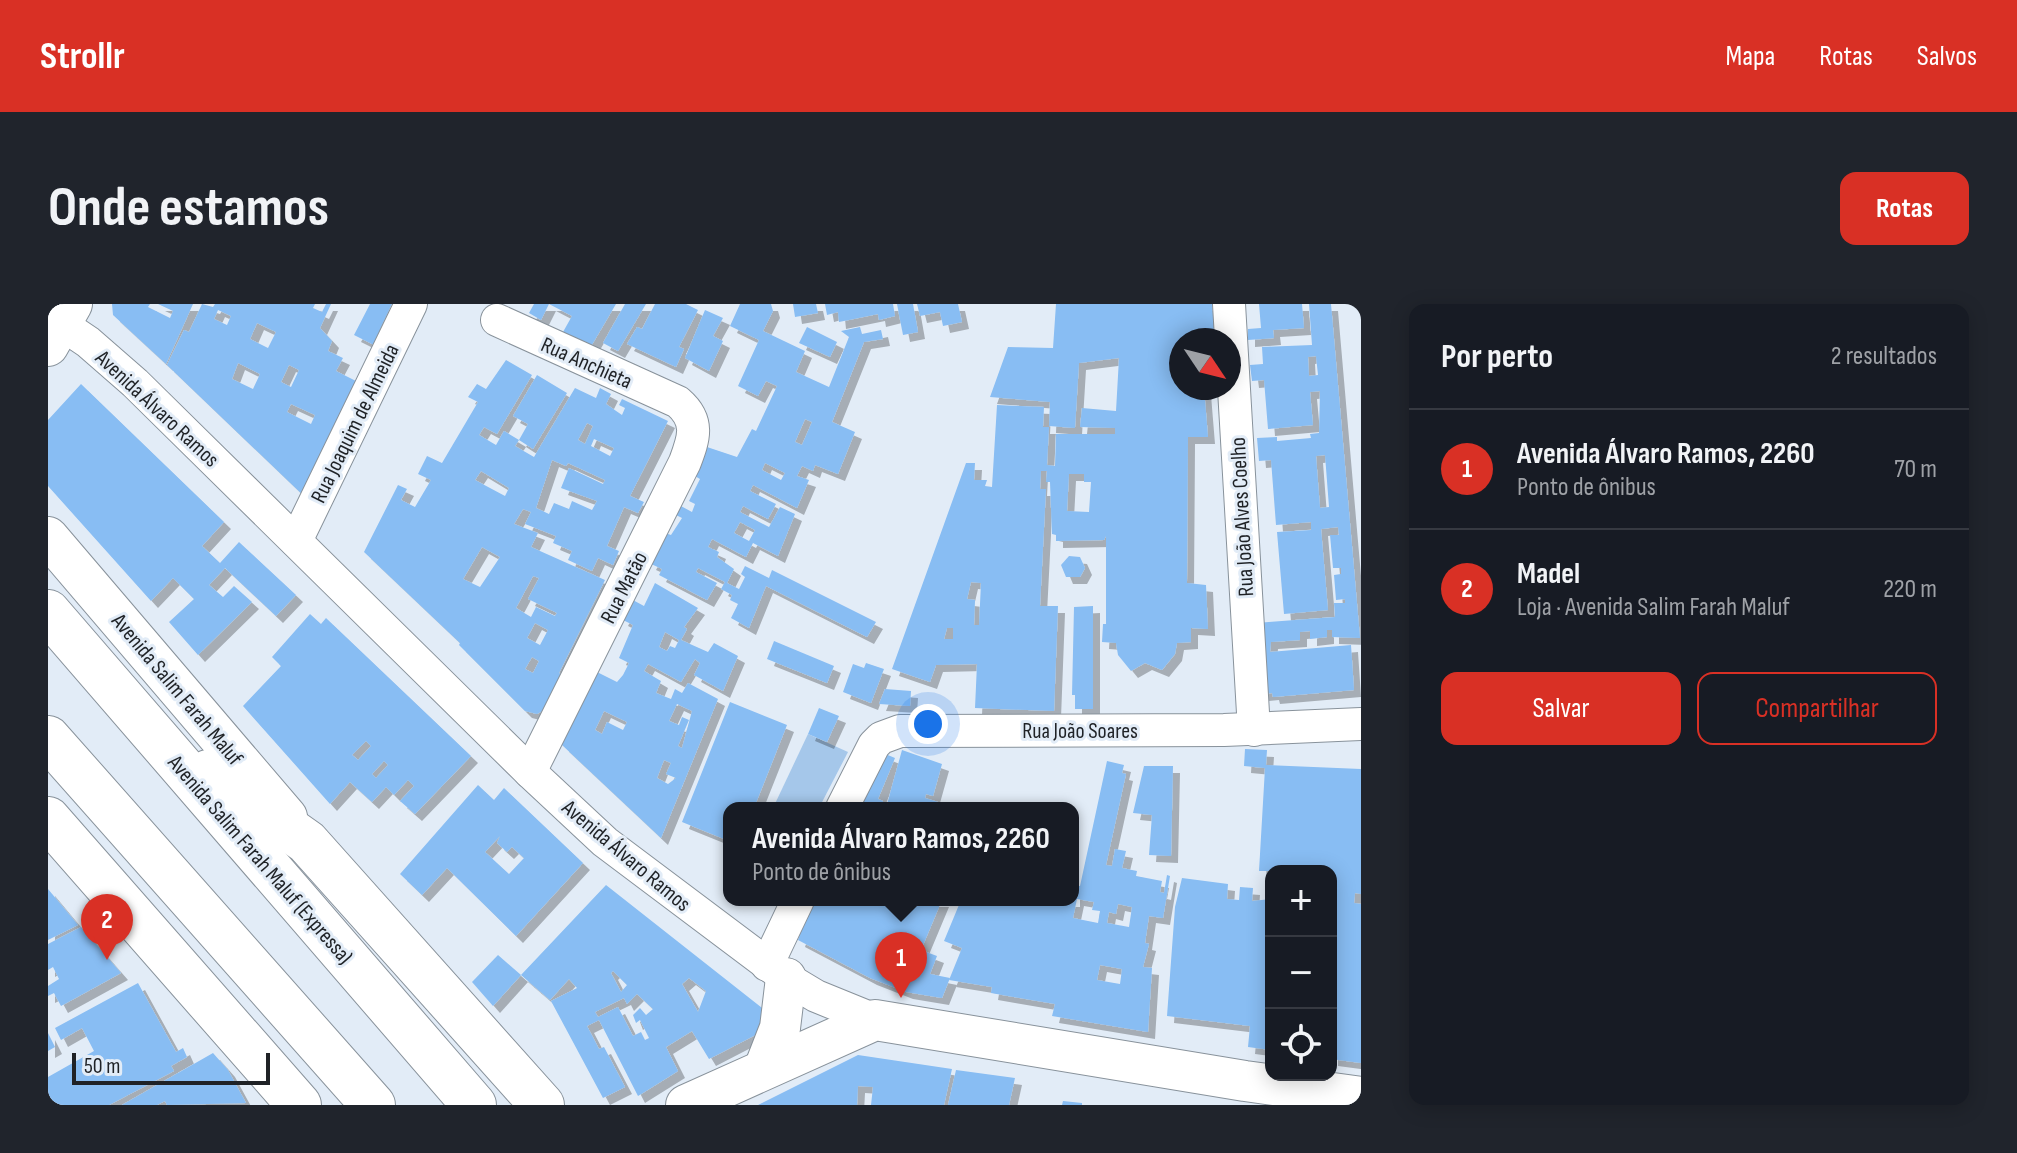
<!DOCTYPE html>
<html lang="pt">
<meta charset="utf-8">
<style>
:root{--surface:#171b24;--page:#20242c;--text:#f1f3f6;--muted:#9ea1a6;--line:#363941;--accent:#d93025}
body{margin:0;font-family:"Sofia Sans Condensed",sans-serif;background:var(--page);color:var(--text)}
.controls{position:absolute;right:24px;bottom:24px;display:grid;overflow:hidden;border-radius:16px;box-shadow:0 4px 20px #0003}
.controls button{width:72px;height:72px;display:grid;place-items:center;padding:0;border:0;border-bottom:2px solid var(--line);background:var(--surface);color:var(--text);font:40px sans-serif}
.compass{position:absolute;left:1121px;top:24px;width:72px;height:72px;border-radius:50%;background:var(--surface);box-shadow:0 4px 20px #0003;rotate:125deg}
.scale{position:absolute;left:24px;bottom:20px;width:198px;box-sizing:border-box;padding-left:8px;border:4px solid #1f2226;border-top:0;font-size:22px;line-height:28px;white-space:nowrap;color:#1f2226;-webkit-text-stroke:6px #e2ecf7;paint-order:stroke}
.you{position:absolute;left:880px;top:420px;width:28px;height:28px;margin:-20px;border:6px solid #fff;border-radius:50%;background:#1a73e8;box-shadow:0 0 0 12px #1a73e833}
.badge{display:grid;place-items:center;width:52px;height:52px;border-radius:50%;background:var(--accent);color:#fff;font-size:26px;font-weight:700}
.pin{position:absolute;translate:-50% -66px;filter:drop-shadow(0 2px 4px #0008)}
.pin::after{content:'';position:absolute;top:42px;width:28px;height:24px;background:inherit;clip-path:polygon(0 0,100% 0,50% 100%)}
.popup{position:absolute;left:675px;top:498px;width:356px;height:104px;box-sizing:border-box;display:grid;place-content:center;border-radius:16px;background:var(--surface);filter:drop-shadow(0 2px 6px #0005);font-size:26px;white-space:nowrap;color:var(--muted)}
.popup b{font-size:30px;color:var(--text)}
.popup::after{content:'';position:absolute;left:50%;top:100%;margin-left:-16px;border:16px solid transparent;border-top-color:var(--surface)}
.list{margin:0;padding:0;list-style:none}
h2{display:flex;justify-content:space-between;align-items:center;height:104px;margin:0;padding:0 32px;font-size:34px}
h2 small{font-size:26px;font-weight:400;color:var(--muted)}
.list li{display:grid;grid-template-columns:52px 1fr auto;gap:24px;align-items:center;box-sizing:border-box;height:120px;padding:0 32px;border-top:2px solid var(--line)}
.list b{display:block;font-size:30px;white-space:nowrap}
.list p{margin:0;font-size:26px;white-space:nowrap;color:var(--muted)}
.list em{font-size:26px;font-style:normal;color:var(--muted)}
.actions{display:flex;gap:16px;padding:24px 32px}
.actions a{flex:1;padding:18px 0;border:2px solid var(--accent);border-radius:16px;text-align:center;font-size:28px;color:var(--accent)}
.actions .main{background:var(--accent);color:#fff}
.icon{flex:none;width:44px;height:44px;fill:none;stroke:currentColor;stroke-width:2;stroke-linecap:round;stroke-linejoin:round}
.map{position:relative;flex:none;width:1313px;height:801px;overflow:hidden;border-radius:16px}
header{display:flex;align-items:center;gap:48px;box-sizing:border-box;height:112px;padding:0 40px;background:var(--accent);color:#fff}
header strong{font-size:38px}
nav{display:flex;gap:44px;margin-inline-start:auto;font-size:28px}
.intro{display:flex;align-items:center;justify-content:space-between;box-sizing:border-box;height:192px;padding:0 48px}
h1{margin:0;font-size:56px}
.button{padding:20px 36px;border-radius:16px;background:var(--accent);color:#fff;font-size:28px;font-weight:700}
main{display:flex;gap:48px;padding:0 48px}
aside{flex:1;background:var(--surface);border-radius:16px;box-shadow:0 4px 20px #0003}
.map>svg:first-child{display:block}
.green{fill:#a5c7ea}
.building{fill:#88bdf3;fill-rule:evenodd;filter:url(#shadow)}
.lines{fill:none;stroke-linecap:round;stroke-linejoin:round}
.minor-casing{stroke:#88929b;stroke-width:34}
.major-casing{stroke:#88929b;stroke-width:42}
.highway-casing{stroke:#88929b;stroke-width:46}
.minor{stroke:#fff;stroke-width:32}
.major{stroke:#fff;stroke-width:40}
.highway{stroke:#fff;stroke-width:44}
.labels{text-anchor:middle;stroke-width:6;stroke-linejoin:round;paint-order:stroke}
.street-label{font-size:22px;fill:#1f2226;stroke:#e2ecf7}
</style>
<header>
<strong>Strollr</strong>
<nav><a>Mapa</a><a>Rotas</a><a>Salvos</a></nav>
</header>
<div class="intro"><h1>Onde estamos</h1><a class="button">Rotas</a></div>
<main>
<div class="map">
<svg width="1313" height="801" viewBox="0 0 1313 801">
<defs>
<filter id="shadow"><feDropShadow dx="7" dy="7" stdDeviation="0" flood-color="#0004"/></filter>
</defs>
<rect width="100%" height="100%" fill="#e2ecf7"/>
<path class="green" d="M760 430 800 448 771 504H725Z"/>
<g class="building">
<path d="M64 0H102L100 3 122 14 125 7 110 0H145L118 60 65 11Z"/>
<path d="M154 0 165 3 167 0H267L265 4 274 8 278 0H283L272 24 284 37 280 47 295 54 288 67 314 80 258 194 119 61 136 26 141 28ZM170 6 183 12 179 21 166 15ZM209 19 228 28 220 44 202 35ZM190 59 212 70 205 85 184 75ZM241 61 251 66 243 83 233 78ZM243 100 267 111 263 120 239 108Z"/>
<path d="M322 0H344L332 25 339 29 332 44 306 31Z"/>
<path d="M486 0H568L542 44 515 28 524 12 501 0 493 16 481 9Z"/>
<path d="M577 0H598L570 47 555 39Z"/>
<path d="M607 0H638L650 6 631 43 636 45 628 63 579 40 589 23 594 25Z"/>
<path d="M692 0H723L725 7 715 27 757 47 748 68 781 83 801 33 793 27 812 23 814 30 833 26 835 35 816 38 784 118 807 128 790 170 767 161 765 167 754 162 749 172 761 176 749 204 705 181 702 187 728 200 720 215 695 202 692 208 721 223 732 203 747 210 730 252 705 239 698 253 664 235 660 243 671 248 669 253 686 265 679 279 691 285 697 273 693 270 697 262 721 274 724 266 828 318 819 333 718 282 701 324 683 314 690 300 682 296 684 291 673 285 677 278 650 264 648 268 669 279 659 296 611 271 614 265 601 259 617 229 623 231 634 214 626 210 631 201 644 208 647 200 641 197 652 175 645 171 659 143 689 153 704 125 708 127 729 82 718 77 710 92 690 82 711 36 682 22ZM757 115 764 118 754 141 747 138ZM717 159 737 169 733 176 714 166ZM692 218 707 226 701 237 686 229Z"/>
<path d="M745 0H768L770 9 747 13Z"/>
<path d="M777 0H845L847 12 831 16 830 10 791 18 790 8 779 11Z"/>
<path d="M849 0H865L870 28 855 31Z"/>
<path d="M869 0H910L914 18 895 22 892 8 872 12Z"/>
<path d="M1008 0H1164L1167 36H1133V84H1156L1160 133H1140L1139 279 1158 281 1160 325 1143 324V338L1129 339 1127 350 1114 366 1097 359 1083 367 1070 351 1068 339 1054 338 1055 320H1058V232L1056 236 1008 237V231L1004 230 1002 178H998L999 167H993L992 185H998L992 302H1010L1006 407 927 404 929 360 888 361 882 378 844 365 918 159H927L926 176H939L937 182 944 183 949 101 996 103 995 123H1001L999 161 1007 162 1008 130H1067V124L1032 123 1034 104 1068 107 1071 54 1031 59 1027 124 1001 122 1002 98 942 93 960 43 1005 44ZM1021 170H1036V178H1043L1041 208 1019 207ZM923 278 933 279 931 321H926L927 296 919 295ZM899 324H905V335H896Z"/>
<path d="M1211 0H1254L1256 24 1225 26 1226 34 1200 36V25L1213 24Z"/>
<path d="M1261 0H1283L1312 334 1284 333V326H1279V333L1262 335V327L1252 328V336L1223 338 1222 348 1303 341 1306 386 1225 393 1224 389 1214 390 1208 319 1287 313 1286 299H1297V295L1288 296 1286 271 1293 270V264H1285L1282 231H1291L1290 223 1273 225 1280 306 1236 310 1229 228 1263 226V218L1228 221 1223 156 1211 157 1209 134 1229 133V137L1263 134 1262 130 1271 129 1272 87 1262 88 1265 121 1220 125 1216 76 1204 77 1202 61 1215 60 1214 43 1264 41ZM1268 52 1270 71 1261 72 1260 53ZM1277 151 1281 203 1272 204 1268 152Z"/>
<path d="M657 6 675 14 665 32 675 37 661 67 637 54Z"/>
<path d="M759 23 789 38 782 53 751 39Z"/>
<path d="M458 56 484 71 449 130 436 123 431 131 448 141 456 127 471 136 467 142 486 153 527 84 548 94 552 84 563 90 558 100 574 111 577 104 571 101 574 95 620 117 582 192 596 198 590 209 576 203 559 242 571 247 565 261 550 254 544 267 520 256 524 247 505 239 508 232 477 220 483 208 475 205 466 220 490 229 483 243 557 276 511 369 514 371 496 406 489 410 477 407 411 341 412 339 316 248 350 181 359 185 353 196 367 203 383 176 370 170 379 152 394 159 430 98 420 93 429 80 438 85ZM539 119 545 122 537 140 530 136ZM546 135 566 144 562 152 543 142ZM504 156 518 162 520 159 557 176 555 180 521 164 513 184 549 197 544 206 524 197 521 205 506 199 501 210 488 204ZM433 167 461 184 457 192 427 176ZM434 243 452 253 432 283 415 275ZM485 272 491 274 480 295 509 309 507 312 488 303 483 313 468 304ZM487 319 500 326 492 341 479 334ZM484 353 491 357 485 369 477 365Z"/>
<path d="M489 71 519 89 485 145 471 136 480 120 465 112Z"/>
<path d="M33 80 176 218 154 242 172 259 191 238 248 291 228 312 177 264 161 281 175 293 186 282 204 298 150 351 121 318 146 295 125 274 103 297 0 182V116Z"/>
<path d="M1021 252 1032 253 1037 264 1032 273H1018L1013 261Z"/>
<path d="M607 279 650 304 636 323 639 325 633 336 660 348 666 339 690 352 675 387 646 371 652 359 647 355 633 378 600 360 596 367 613 377 608 389 623 395 627 385 634 389 640 379 670 395 613 534 514 441 515 431 547 367 569 378 575 371 581 359 571 354 585 321 573 315 583 295 596 302ZM617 328 631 336 627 344 622 342 619 347 611 343ZM629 400 644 407 634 444 630 442 641 416 634 413 631 421 621 417ZM556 407 579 418 575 426 559 418 554 430 547 426ZM616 456 623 459 618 470 628 474 620 480 609 474Z"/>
<path d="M1045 302V405H1027V391H1024L1026 303Z"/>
<path d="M262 310 273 320 278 314 423 452 367 510 352 497 366 482 360 476 346 491 338 483 324 498 302 478 282 500 195 402 233 362 224 353ZM318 437 323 442 310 456 304 451ZM336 457 340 461 328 474 324 470Z"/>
<path d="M726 337 786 362 779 379 719 355Z"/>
<path d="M818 359 836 365 823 399 795 388 805 360 816 364Z"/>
<path d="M837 385 863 387 862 402 831 400Z"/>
<path d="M682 398 739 421 706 504H681V537L634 518Z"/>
<path d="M771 404 791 412 779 438 760 430Z"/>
<path d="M1197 445 1219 446 1218 461 1313 465V590L1307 589 1306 599 1313 600V759L1283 755V567H1211L1217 464 1196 462Z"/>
<path d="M854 446 894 460 885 492 878 490 877 494 890 498 888 504H838Z"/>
<path d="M835 449 847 454 830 495 835 497 833 504H807Z"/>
<path d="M1059 457 1076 461 1074 469 1078 470 1058 561 1064 562 1067 545 1078 547 1074 564 1089 567 1088 572 1114 577 1112 588 1116 589 1119 571 1122 572 1115 614 1101 612 1097 639 1101 640 1095 663 1104 664 1100 728 1004 712 1007 700 943 689 944 683 901 676 914 644 896 637 913 596H1025V581L1032 582ZM1029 595 1046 598 1044 606 1052 607 1050 619 1025 614ZM1070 600 1084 603 1081 623 1059 619 1061 608 1068 610ZM1052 661 1074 665 1072 680 1049 676Z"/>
<path d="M1096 462H1125L1123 552 1101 551 1104 511 1085 509Z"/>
<path d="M430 481 446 496 456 484 535 559 468 632 399 564 374 591 352 570ZM452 532 449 539 459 548 464 543 476 554 461 570 437 548Z"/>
<path d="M1134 574 1180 580 1179 595 1191 596 1192 583 1205 584 1204 597 1223 595V746L1200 743 1202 722 1119 712 1127 603Z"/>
<path d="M558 581 718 707 721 724 661 755 644 727 618 743 630 767 590 792 551 716 539 722 551 745 556 743 577 783 555 794 503 697 529 684 521 675 502 696 473 671ZM565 667 579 681 573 688 563 669ZM641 674 658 687 650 708 634 680ZM589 690 605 705 598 711 592 704 585 711 588 719 592 716 601 734 597 736 593 728 585 732 570 703 550 713 547 708 576 694 579 700Z"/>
<path d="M0 585 30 621 0 636Z"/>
<path d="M763 596H894L873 646 889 652 882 670 902 674 894 694 858 688 822 674 750 636Z"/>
<path d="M33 623 73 669 13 702 6 689 0 692V682L11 675 5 663 0 666V640Z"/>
<path d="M450 651 473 671 445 702 424 678Z"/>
<path d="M90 679 128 748 135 744 139 753 123 762 126 767 61 801H0V773L46 747 34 724 13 736 7 724Z"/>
<path d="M0 729 7 743 0 747Z"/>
<path d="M165 749 180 766 198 799 119 801 117 797 109 801H74Z"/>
<path d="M810 751 904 765 896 801H823L825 783 810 782 809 801H710Z"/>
<path d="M908 766 967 774 961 801H900Z"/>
<path d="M1015 797 1034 799V801H1014Z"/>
</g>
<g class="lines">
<g class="minor-casing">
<g id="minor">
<path d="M1181 0 1206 426"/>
<path d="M0 11 40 38 87 79 482 468 557 538 738 674 768 692 827 716"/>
<path d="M449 16 630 98C652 117 646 134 637 158L482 468"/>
<path d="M248 237 363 0"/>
<path d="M794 504 826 441 833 434 852 427 1176 426 1313 420"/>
<path d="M719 661 750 596"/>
</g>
</g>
<g class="major-casing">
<g id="major">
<path d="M0 42 24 0"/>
<path d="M0 233 239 513"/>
<path d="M716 765 732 724 738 674"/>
<path d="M638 801 827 716 1197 777 1313 793"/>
</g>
</g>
<g class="highway-casing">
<g id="highway">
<path d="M0 308 426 801"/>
<path d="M0 434 325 801"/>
<path d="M160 468 259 538 494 801"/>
<path d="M0 515 251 801"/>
</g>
</g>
<use href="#minor" class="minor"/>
<use href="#major" class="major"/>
<use href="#highway" class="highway"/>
</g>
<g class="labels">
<g class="street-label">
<text transform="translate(539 58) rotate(24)" y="8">Rua Anchieta</text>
<text transform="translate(110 104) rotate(43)" y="8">Avenida Álvaro Ramos</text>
<text transform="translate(306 119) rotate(-64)" y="8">Rua Joaquim de Almeida</text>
<text transform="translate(1193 213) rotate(-93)" y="8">Rua João Alves Coelho</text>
<text transform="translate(575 283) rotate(-63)" y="8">Rua Matão</text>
<text transform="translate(130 385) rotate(50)" y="8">Avenida Salim Farah Maluf</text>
<text x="1032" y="434">Rua João Soares</text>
<text transform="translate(579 551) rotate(40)" y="8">Avenida Álvaro Ramos</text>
<text transform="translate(213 555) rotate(49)" y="8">Avenida Salim Farah Maluf (Expressa)</text>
</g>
</g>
</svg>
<div class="controls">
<button>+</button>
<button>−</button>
<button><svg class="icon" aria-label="locate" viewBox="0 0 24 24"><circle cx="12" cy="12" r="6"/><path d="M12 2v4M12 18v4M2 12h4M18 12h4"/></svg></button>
</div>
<svg class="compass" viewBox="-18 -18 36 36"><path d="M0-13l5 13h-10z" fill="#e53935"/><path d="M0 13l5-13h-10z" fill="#9ea1a6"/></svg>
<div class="scale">50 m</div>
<div class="you"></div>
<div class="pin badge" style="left:853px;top:694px">1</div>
<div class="popup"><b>Avenida Álvaro Ramos, 2260</b>Ponto de ônibus</div>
<div class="pin badge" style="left:59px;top:656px">2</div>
</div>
<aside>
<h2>Por perto<small>2 resultados</small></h2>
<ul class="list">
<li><span class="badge">1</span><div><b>Avenida Álvaro Ramos, 2260</b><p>Ponto de ônibus</p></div><em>70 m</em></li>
<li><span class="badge">2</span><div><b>Madel</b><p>Loja · Avenida Salim Farah Maluf</p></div><em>220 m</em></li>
</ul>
<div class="actions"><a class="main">Salvar</a><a>Compartilhar</a></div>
</aside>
</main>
